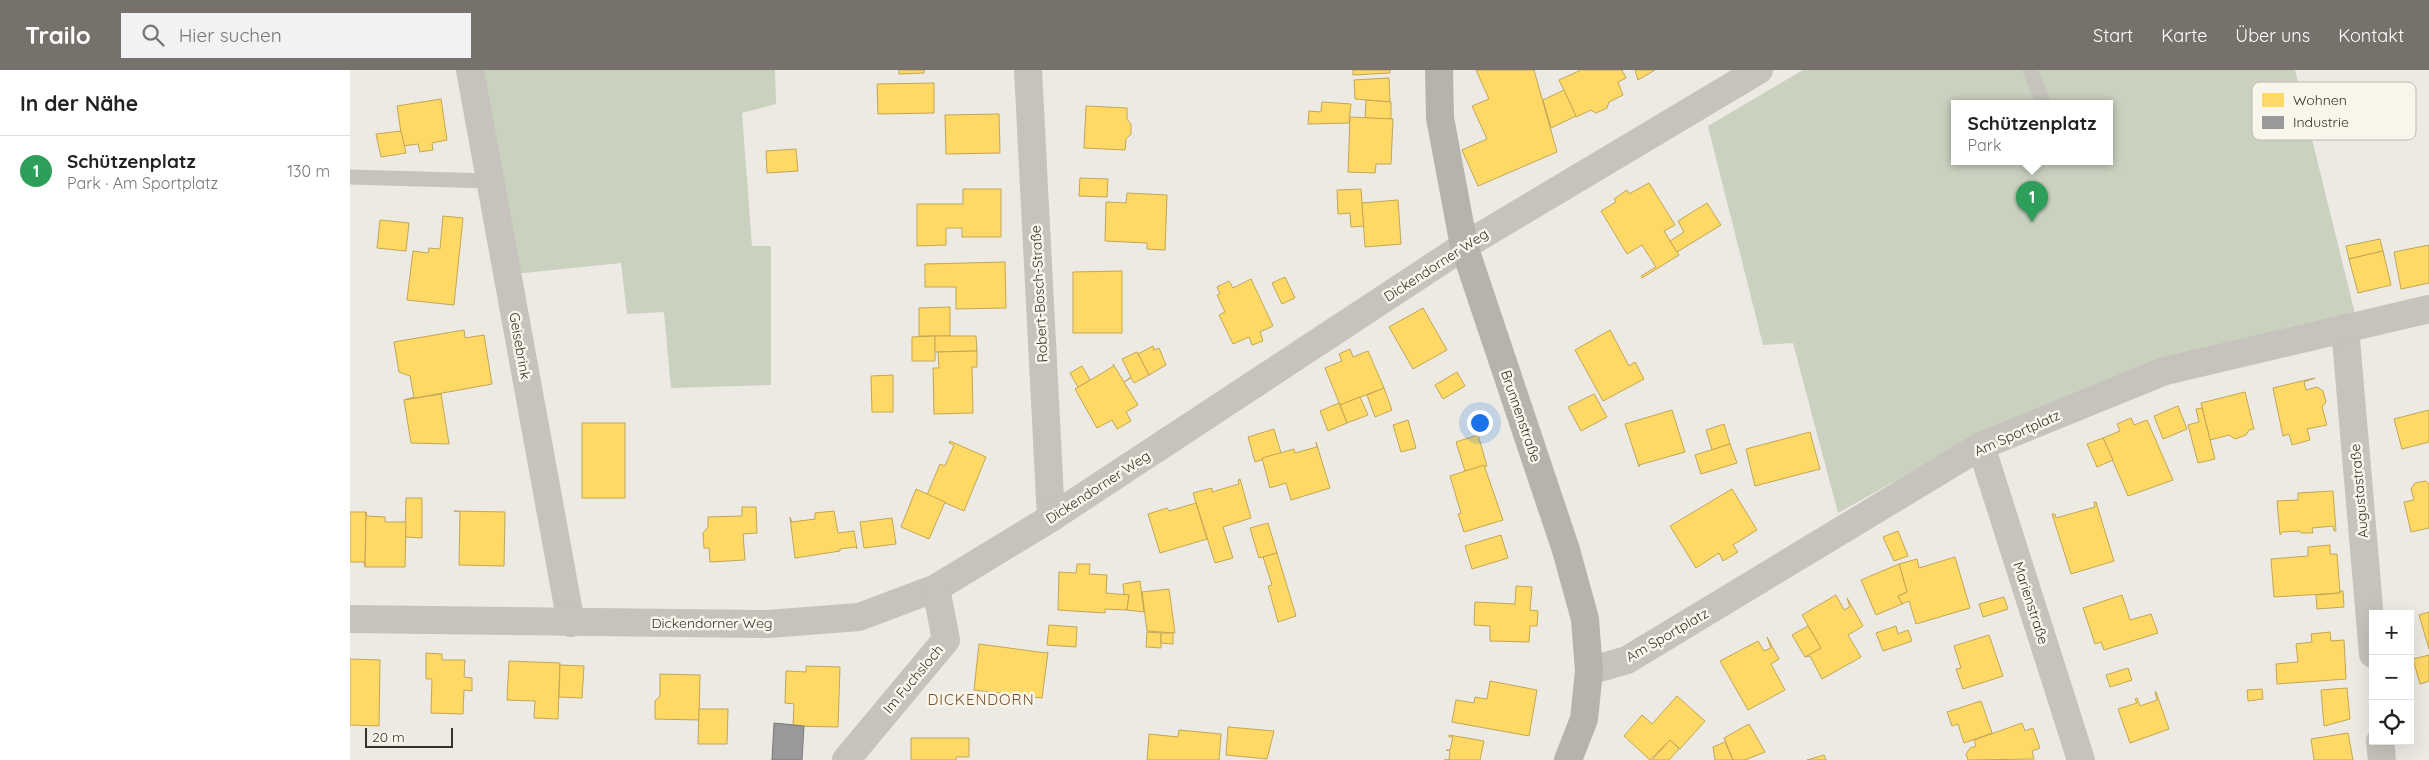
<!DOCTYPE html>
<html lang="de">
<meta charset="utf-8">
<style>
:root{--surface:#fff;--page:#f2f2f2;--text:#222;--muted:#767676;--line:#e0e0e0;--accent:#76716b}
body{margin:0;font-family:Quicksand,sans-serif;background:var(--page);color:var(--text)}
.controls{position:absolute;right:15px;bottom:15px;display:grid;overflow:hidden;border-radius:0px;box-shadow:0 5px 20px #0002}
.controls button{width:45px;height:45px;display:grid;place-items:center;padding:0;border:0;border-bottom:1px solid var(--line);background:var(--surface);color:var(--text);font:25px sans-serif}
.scale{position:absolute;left:15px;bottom:12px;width:88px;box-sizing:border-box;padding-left:5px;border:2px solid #36302a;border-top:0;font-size:14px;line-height:18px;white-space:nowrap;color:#36302a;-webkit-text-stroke:4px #f8f5eb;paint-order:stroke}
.you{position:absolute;left:1129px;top:352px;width:18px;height:18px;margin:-12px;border:4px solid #fff;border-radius:50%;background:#1a73e8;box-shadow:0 0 0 8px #1a73e833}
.badge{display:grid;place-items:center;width:32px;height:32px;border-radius:50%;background:var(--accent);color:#fff;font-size:16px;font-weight:700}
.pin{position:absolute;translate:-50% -41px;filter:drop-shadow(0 1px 2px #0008)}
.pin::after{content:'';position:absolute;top:26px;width:18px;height:15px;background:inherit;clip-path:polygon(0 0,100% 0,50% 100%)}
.popup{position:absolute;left:1601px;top:30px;width:162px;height:65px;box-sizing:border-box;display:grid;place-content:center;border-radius:0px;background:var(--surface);filter:drop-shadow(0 1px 4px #0005);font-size:16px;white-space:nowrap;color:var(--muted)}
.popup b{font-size:19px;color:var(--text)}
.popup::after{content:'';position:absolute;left:50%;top:100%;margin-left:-10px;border:10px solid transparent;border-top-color:var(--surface)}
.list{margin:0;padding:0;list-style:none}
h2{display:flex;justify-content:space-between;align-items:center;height:65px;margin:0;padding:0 20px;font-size:21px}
h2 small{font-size:16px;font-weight:400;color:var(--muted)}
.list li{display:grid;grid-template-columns:32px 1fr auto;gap:15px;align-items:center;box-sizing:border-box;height:70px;padding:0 20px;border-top:1px solid var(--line)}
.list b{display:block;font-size:19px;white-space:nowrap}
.list p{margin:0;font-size:16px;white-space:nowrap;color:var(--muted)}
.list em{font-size:16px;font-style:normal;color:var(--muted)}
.icon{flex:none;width:28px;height:28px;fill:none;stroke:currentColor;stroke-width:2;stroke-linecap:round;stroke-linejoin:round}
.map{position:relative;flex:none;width:2079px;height:690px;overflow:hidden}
header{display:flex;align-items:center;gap:30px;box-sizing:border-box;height:70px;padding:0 25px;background:var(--accent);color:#fff}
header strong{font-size:24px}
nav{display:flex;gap:28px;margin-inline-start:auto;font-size:18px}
.search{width:350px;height:45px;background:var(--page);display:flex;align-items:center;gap:12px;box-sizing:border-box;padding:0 18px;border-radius:0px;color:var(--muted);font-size:19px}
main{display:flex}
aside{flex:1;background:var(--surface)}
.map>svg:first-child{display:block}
.green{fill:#cad1bf;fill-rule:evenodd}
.homes{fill:#ffd966;stroke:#c3a654}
.industry{fill:#999;stroke:#7b7a78}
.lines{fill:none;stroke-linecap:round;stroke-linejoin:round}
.lane{stroke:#c6c2bc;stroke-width:15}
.street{stroke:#c6c2bc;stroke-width:28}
.secondary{stroke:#b6b3ad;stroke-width:28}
.labels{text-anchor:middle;stroke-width:5;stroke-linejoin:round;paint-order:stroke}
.street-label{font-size:14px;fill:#36302a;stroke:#f8f5eb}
.neighbourhood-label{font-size:15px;letter-spacing:1px;fill:#7b4f2d;stroke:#f8f5eb}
.key{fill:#f8f5eb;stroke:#bebab1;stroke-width:1}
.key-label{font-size:14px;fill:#36302a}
</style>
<header>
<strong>Trailo</strong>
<div class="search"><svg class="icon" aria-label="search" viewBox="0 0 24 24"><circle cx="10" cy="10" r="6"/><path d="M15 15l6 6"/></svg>Hier suchen</div>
<nav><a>Start</a><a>Karte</a><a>Über uns</a><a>Kontakt</a></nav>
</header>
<main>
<aside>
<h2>In der Nähe<small></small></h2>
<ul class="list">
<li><span class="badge" style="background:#2e9e5b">1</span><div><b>Schützenplatz</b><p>Park · Am Sportplatz</p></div><em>130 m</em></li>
</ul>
</aside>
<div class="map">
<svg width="2079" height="690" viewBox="0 0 2079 690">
<rect width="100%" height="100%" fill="#eceae3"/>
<g class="green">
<path d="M130 0H425L426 34 392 43 402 176H421V315L321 318 314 242 277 244 271 193 165 204Z"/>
<path d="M1453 0H1945L2006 248 1626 366 1488 443 1443 273 1413 275 1358 56ZM1604 33H1760V91H1604Z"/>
</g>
<g class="homes">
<path d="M549 0H574V3L549 4Z"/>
<path d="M1003 0H1040V3L1003 5Z"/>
<path d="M1126 0H1184L1207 82 1128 116 1112 80 1137 69 1122 36 1139 29Z"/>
<path d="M1231 0H1272L1276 8 1268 12 1273 25 1259 32 1257 38 1246 43 1241 40 1226 47 1209 10Z"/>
<path d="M1285 0H1305L1288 10Z"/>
<path d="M1039 8 1040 32 1005 29 1004 10Z"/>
<path d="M584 13V43L528 44 527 14Z"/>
<path d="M1214 20 1226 46 1201 58 1193 30Z"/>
<path d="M91 29 97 70 82 73 83 80 70 82 68 74 53 76 47 36Z"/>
<path d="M1016 30 1041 32V49L1015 48Z"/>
<path d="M972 32 1001 34 999 53 958 54 959 41 971 42Z"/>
<path d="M736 36 777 38V49L781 54V64L776 69 775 80 734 78Z"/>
<path d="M649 44 650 83 596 84 595 45Z"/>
<path d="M1000 47 1043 49 1041 94H1026L1025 103 998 102Z"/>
<path d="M51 61 56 83 31 87 26 64Z"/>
<path d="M446 79 448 101 417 103 416 81Z"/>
<path d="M730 108 758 109 757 127 729 126Z"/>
<path d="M1299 113 1325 155 1314 161 1329 185 1292 208 1291 206 1306 197 1292 175 1277 184 1251 141 1266 132 1264 129 1277 120 1279 124Z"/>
<path d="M613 119H651V167H612V158H596V175L567 176V134H613Z"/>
<path d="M1011 119 1014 156 1001 157 1000 143 988 144 987 120Z"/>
<path d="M777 123 817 125 815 180 797 179V173L755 171 756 132 776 133Z"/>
<path d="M1048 130 1051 174 1015 177 1012 133Z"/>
<path d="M1357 133 1371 155 1327 182 1320 171 1334 162 1328 151Z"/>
<path d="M93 146 113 148 104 235 57 230 63 181 78 183 79 178 90 179Z"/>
<path d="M30 150 59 153 56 181 27 178Z"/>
<path d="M2030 169 2033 181 1999 189 1996 176Z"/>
<path d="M2079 175V213L2051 219 2044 182Z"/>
<path d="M2033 181 2041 215 2008 223 1999 189Z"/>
<path d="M655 192 656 238 606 239V217H575V194Z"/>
<path d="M772 201V263H723V202Z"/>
<path d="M935 207 945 228 932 234 922 213Z"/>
<path d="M901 209 923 256 910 262 913 271 902 275 899 267 883 274 869 245 875 242 867 225 870 224 867 217 879 211 883 218Z"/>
<path d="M600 237V266H569V238Z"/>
<path d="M1073 238 1097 280 1063 299 1039 257Z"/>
<path d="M114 260 115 268 134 265 142 314 54 330 64 327 60 306 49 302 44 272Z"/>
<path d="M1260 260 1279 296 1285 292 1294 309 1253 331 1225 280Z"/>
<path d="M585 266V291H562V267Z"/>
<path d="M585 266H626L627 281 585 282Z"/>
<path d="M803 276 804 280 809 278 816 295 799 305 788 284Z"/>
<path d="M1000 279 1003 287 1018 281 1034 318 990 335 975 298 992 291 989 284Z"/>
<path d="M627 281V297H622L623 343 584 344 583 298H589L588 282Z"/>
<path d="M787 282 799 305 784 313 781 308 774 312 781 307 772 289Z"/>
<path d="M763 294 788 335 776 342 781 351 767 359 762 350 747 358 725 319 764 296Z"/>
<path d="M732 296 740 310 728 317 720 303Z"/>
<path d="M1107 302 1115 316 1093 329 1085 315Z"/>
<path d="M543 305V342H522L521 306Z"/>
<path d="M1965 308 1954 312 1956 320 1967 317 1973 321 1976 332 1972 337 1977 355 1957 359 1960 370 1942 375 1939 364 1933 366 1923 318Z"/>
<path d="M1034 318 1042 340 1025 347 1017 325Z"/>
<path d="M1895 322 1904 359 1899 360 1896 365 1885 369 1879 365 1860 370 1851 333Z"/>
<path d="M91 324 99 374 61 373 54 330Z"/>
<path d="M1244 324 1257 347 1231 361 1218 337Z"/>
<path d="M1010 327 1018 345 997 353 990 335Z"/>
<path d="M989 333 997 353 978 361 970 341Z"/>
<path d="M1828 336 1837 359 1813 369 1804 346Z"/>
<path d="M1852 338 1865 389 1848 393 1838 355 1849 352 1846 339Z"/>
<path d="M1322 340 1335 382 1289 395V397L1275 354Z"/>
<path d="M2079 340V372L2052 379 2044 349Z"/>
<path d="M1781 348 1784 355 1797 350 1823 410 1778 426 1753 368 1770 361 1767 354Z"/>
<path d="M1058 350 1066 378 1051 382 1043 355Z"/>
<rect x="232" y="353" width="43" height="75"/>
<path d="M1374 354 1380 374 1362 380 1356 360Z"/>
<path d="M924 359 931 383 905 392 898 367Z"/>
<path d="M1460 362 1470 399 1405 416 1396 379Z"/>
<path d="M1128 365 1137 396 1115 401 1106 372Z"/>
<path d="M1753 368 1763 390 1747 397 1737 374Z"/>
<path d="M600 371 636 387 614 441 577 425 590 394 595 396 604 375 599 373Z"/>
<path d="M966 372 980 418 941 430 936 413 920 418 912 388 944 379 945 383 967 377Z"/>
<path d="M1380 374 1387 393 1351 404 1345 385Z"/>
<path d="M1134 395 1153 450 1114 462 1108 444 1111 443 1100 406Z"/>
<path d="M890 409 901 448 873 457 883 488 865 493 843 423 862 418V422L889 414 888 410Z"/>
<path d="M2076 411 2079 414V458L2061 462 2054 432 2064 430 2061 419 2065 413Z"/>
<path d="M566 419 595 432 579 469 551 457Z"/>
<path d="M1382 419 1407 460 1383 475 1388 482 1373 491 1369 483 1346 498 1320 456Z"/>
<path d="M1983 421 1986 461H1984L1983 456 1962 458 1963 463H1951L1950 461 1932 462 1930 465 1927 431 1948 430V423Z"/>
<path d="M56 428H72V468L55 467Z"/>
<path d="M1744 432H1746L1764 491 1721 504 1702 444H1705L1706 448 1745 437Z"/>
<path d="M846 433 857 469 810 483 798 444 817 438 819 441Z"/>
<path d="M392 437H406L407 463 393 464 395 490 360 492 359 478H354L353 463 358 457V447L392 446Z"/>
<path d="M104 441 155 442 154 496 109 495 110 442Z"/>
<path d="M484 441 488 463 504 461 507 479 505 477 490 479V481L445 488 440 447 442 452 465 449V443Z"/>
<path d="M0 442H16L15 497 14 492H0Z"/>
<path d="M16 442 17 446 35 447V452H56L55 497H15Z"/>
<path d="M542 448 546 474 514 478 510 452Z"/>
<path d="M918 453 927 483 909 488 900 458Z"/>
<path d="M1548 461 1558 486 1544 491 1533 467Z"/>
<path d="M1151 465 1158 488 1122 499 1115 476Z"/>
<path d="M1980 475V484H1987L1990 523 1924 527 1921 489 1958 486V477Z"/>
<path d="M927 483 946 546 928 552 918 516 922 515 913 487Z"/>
<path d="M1605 487 1620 538 1566 554 1559 531 1552 534 1548 526 1557 522 1549 494 1567 489 1569 498Z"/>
<path d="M727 494H740L739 504 757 505 756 523 779 525 777 540 755 539V543L708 540 709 502 726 503Z"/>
<path d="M1549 494 1557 522 1548 526 1552 534 1526 545 1511 510Z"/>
<path d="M790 511 794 542 777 540 779 525 774 524 773 514Z"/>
<path d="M1166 516 1182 517 1180 540 1188 541 1187 556H1180L1179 572 1140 571V556L1124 555 1125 532 1165 534Z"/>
<path d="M819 519 825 563 797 561 792 522Z"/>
<path d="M1990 521H1993L1994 537 1967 539 1966 525 1990 523Z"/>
<path d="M1486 525 1494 540 1500 537 1497 528 1513 556 1498 565 1511 587 1472 609 1460 586 1455 587 1471 578 1452 545Z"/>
<path d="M1772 525 1780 550 1801 544 1808 563 1754 580 1751 572 1745 574 1733 538Z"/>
<path d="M1654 527 1658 539 1633 547 1629 534Z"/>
<path d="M2079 542V579L2069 545Z"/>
<path d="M699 555 727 557 726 577 697 575Z"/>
<path d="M1458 556 1471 578 1455 587 1442 565Z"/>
<path d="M1546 556 1548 564 1558 560 1562 571 1533 581 1526 563Z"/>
<path d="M797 562 811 563V578L796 577Z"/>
<path d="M1980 562 1981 571 1994 570 1996 609 1927 614 1926 594 1948 592 1946 574 1962 572 1961 564Z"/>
<path d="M811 563H823V574L811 573Z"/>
<path d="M1639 565 1653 606 1613 619 1606 599 1611 598 1604 576Z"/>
<path d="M1417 567 1429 589 1421 594 1435 620 1398 640 1370 591 1408 571 1414 581 1421 578Z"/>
<path d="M629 574 696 583 698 582 692 628 624 620Z"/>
<path d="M76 583 92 584V590H115L114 607 122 608V621L114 620 113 644 81 643 82 609H76Z"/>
<path d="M2079 585V611L2070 614 2063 589Z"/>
<path d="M0 589 30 590 29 656 0 655Z"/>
<path d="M159 591 210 593 208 649 184 648 185 631 157 630Z"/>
<path d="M210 595 234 596 232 628 209 627Z"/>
<path d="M456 596 490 597 488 657 443 656 444 634 435 633 436 601 456 602Z"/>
<path d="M1778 598 1782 610 1760 617 1756 605Z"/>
<path d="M310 604 350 605 349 650 305 649V631L310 626Z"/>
<path d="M1140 611 1187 620 1179 666 1102 652 1106 630 1124 633 1125 627 1137 629Z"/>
<path d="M1997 618 2000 649 1974 656 1971 620Z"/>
<path d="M1912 619 1913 629 1898 631 1897 620Z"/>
<path d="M1805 622H1806L1819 659 1780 673 1768 639 1787 633 1785 629 1787 628 1790 636 1807 630Z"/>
<path d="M1327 626 1355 651 1330 679 1320 670 1300 690 1274 666 1292 645 1302 654Z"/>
<path d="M1631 631 1642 663 1614 673 1608 654 1602 656 1597 642Z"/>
<path d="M349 639H378L377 674H348Z"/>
<path d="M1672 653 1675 661 1683 658 1690 678 1682 681 1684 689 1618 690 1616 684 1620 678 1626 676 1624 670Z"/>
<path d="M1399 654 1415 682 1395 690H1383L1374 668Z"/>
<path d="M878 657 924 661 917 689 876 685Z"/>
<path d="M829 660 871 664 869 690H797L799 664 828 667Z"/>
<path d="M1998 663 2003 690H1964L1961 669Z"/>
<path d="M1099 665 1134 671 1130 690H1094H1099L1100 681 1096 680H1100L1103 667H1099Z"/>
<path d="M561 668H619V687H606V690H561Z"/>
<path d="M1320 670 1329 679 1319 690H1302Z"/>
<path d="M1375 672 1383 690H1365L1363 677Z"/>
<path d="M1474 685 1476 690H1457Z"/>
</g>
<path class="industry" d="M424 653 454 656 452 690H422Z"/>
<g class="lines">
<g class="lane">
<path d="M1680 0 1693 33"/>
<path d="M0 107 140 111"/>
</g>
<g class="street">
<path d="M120 0 221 553"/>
<path d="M678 0 701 448"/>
<path d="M1995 258 2023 584"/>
<path d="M1631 376 1731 690"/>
<path d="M0 549 418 554 509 547 586 518 701 448 1114 176 1409 0"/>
<path d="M1239 601 1277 590 1631 376 1815 301 2079 239"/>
<path d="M2030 671 2032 690"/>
<path d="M496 690 596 570 586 518"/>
</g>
<path class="secondary" d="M1089 0 1090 48 1114 176 1216 480 1235 549 1239 601 1234 649 1218 690"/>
</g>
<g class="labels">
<g class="street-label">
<text transform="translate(1086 195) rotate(-33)" y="5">Dickendorner Weg</text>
<text transform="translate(689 224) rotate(-93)" y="5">Robert-Bosch-Straße</text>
<text transform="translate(170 276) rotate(80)" y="5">Geisebrink</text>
<text transform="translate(1171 346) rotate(71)" y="5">Brunnenstraße</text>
<text transform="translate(1667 363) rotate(-24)" y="5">Am Sportplatz</text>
<text transform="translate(748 417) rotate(-33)" y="5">Dickendorner Weg</text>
<text transform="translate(2009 421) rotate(-95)" y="5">Augustastraße</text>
<text transform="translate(1681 533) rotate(72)" y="5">Marienstraße</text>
<text x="362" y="558">Dickendorner Weg</text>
<text transform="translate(1317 565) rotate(-30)" y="5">Am Sportplatz</text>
<text transform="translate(563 609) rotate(-50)" y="5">Im Fuchsloch</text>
</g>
<g class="neighbourhood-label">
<text x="631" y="635">DICKENDORN</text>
</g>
</g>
<rect x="1902" y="12" width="164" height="58" rx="8" class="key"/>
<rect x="1912" y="23" width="22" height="14" fill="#ffd966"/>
<rect x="1912" y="46" width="22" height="13" fill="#999"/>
<g class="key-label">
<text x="1943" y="35">Wohnen</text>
<text x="1943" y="57">Industrie</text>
</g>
</svg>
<div class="controls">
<button>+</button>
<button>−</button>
<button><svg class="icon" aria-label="locate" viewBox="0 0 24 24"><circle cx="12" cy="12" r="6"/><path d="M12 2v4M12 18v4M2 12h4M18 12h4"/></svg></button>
</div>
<div class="scale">20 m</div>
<div class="you"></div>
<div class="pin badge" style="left:1682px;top:152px;background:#2e9e5b">1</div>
<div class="popup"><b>Schützenplatz</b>Park</div>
</div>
</main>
